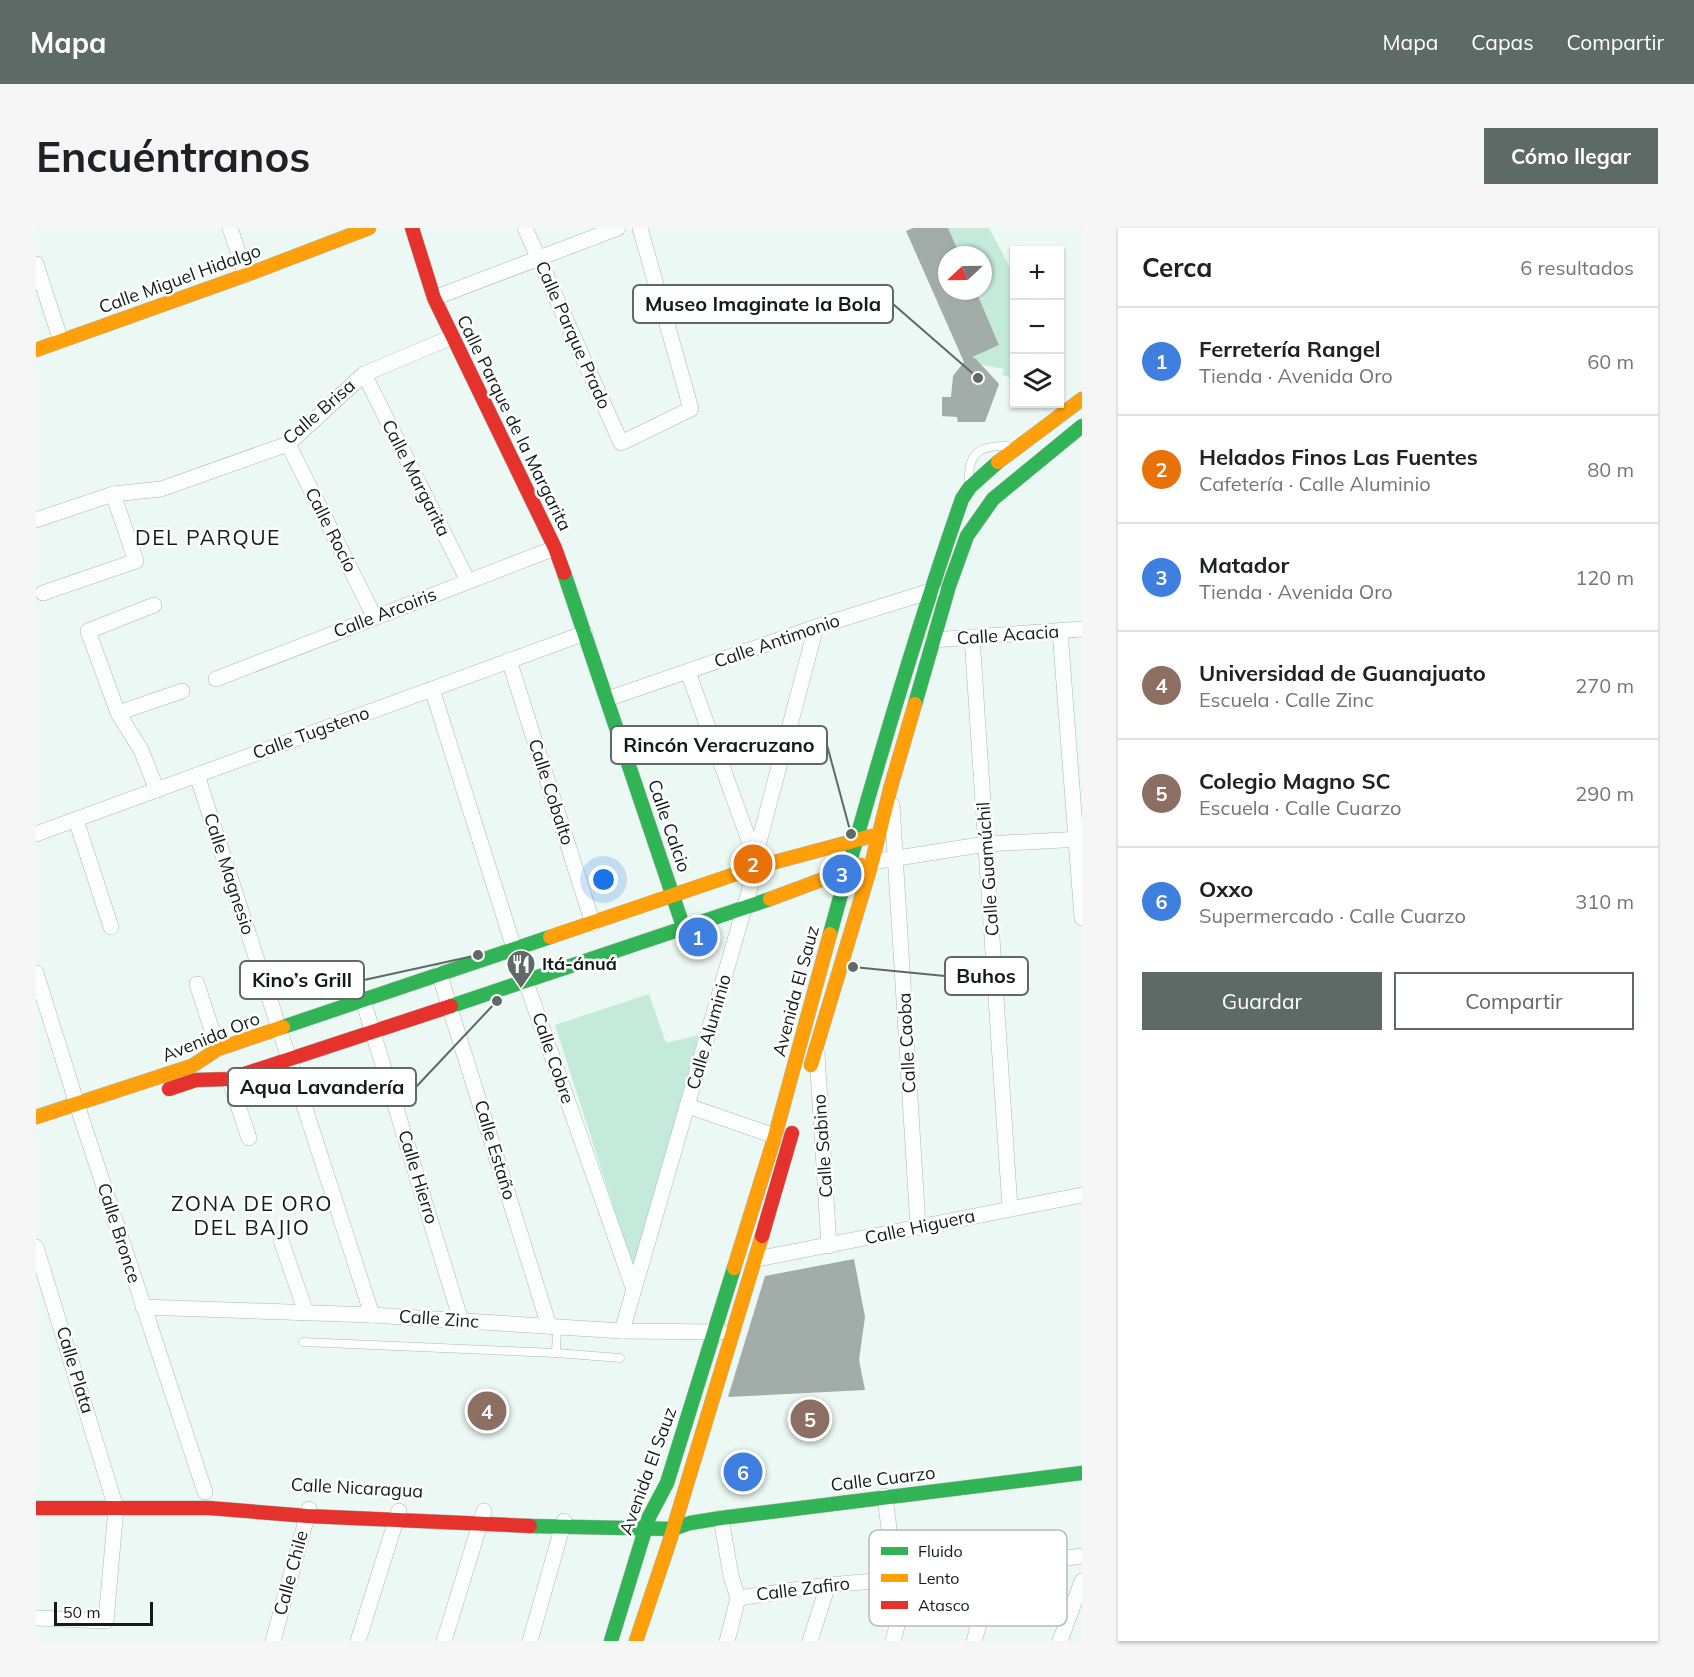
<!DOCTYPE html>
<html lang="es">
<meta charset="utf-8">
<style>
:root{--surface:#fff;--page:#f6f6f6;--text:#202124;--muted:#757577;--line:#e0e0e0;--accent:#5e6a65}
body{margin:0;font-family:Mulish,sans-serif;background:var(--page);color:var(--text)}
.controls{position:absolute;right:18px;top:18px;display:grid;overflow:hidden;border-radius:0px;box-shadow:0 2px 4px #0004}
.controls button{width:54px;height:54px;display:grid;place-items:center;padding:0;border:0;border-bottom:2px solid var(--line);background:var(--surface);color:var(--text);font:30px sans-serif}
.compass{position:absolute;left:902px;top:18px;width:54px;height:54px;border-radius:50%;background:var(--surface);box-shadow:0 2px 4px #0004;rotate:248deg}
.scale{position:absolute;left:18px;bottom:15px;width:99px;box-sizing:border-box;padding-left:6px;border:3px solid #121d19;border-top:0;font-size:16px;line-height:21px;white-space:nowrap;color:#121d19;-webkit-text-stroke:4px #fff;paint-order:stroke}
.you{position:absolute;left:568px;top:652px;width:21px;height:21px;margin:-15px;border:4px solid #fff;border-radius:50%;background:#1a73e8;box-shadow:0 0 0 9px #1a73e833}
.badge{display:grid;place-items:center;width:39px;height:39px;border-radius:50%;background:var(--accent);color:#fff;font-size:20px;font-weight:700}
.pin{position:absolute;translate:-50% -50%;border:3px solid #fff;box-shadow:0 2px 6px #0006}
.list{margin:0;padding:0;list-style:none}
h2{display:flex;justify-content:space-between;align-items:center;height:78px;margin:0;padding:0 24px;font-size:26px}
h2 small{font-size:20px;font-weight:400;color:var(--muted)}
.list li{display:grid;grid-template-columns:39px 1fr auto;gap:18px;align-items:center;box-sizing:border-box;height:108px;padding:0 24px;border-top:2px solid var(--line)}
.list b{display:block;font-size:22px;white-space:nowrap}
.list p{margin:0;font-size:20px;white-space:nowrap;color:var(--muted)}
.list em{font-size:20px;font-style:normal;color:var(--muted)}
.actions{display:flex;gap:12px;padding:18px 24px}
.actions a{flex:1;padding:14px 0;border:2px solid var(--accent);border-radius:0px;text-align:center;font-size:21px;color:var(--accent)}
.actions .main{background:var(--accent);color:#fff}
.icon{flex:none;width:33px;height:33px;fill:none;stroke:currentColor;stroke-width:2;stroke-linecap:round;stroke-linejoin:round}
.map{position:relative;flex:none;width:1046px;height:1413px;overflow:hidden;border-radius:0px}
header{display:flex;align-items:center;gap:36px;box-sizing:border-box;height:84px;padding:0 30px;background:var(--accent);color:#fff}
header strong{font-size:28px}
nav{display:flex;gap:33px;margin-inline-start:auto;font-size:21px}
.intro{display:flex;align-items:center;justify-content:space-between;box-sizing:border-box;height:144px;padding:0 36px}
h1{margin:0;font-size:42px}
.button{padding:15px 27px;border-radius:0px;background:var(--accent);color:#fff;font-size:21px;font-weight:700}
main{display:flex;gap:36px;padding:0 36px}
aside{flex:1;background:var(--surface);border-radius:0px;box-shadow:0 2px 4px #0004}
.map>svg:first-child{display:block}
.green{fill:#c3eadb}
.building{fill:#a2aca8}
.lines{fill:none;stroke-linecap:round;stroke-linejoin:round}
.lane-casing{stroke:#acb7b2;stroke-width:9}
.street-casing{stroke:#acb7b2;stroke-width:16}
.fast-casing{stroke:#acb7b2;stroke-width:15}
.slow-casing{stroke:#acb7b2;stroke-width:15}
.jam-casing{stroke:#acb7b2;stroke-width:15}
.lane{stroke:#fcfefd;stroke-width:8}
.street{stroke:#fcfefd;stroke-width:15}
.fast{stroke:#30b455;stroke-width:14}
.slow{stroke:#ff9f0a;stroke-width:14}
.jam{stroke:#e5322d;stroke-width:14}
.labels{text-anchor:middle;stroke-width:5;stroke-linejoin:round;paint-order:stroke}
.street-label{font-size:18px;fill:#121d19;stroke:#fff}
.poi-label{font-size:18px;font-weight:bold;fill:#121d19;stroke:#fff;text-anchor:start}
.quarter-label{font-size:21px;letter-spacing:1.5px;fill:#121d19;stroke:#fff}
.key{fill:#fff;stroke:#b8bbba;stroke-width:1.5}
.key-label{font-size:16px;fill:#121d19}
.leader{fill:none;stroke:#5e6a65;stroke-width:2}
.callout-dot{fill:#5e6a65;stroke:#fff;stroke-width:2}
.callout{fill:#fff;stroke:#5e6a65;stroke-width:2}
.callout-label{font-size:20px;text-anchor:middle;font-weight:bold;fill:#121d19}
</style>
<header>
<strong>Mapa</strong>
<nav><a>Mapa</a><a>Capas</a><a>Compartir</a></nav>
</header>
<div class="intro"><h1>Encuéntranos</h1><a class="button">Cómo llegar</a></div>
<main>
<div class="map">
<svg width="1046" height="1413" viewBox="0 0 1046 1413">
<rect width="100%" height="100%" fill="#ecf8f3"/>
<g class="green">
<path d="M912 0H953L978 47V151L966 147 968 141 927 133 963 116 940 63H947V27H924Z"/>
<path d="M613 766 630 815 663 807 600 1049 519 797Z"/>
</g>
<g class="building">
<path d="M877 0H912L924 27H911V63H940L963 117 936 129 940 131 963 156 949 194H922L921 189 906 188V169H915L917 148 928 134 870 3Z"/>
<path d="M818 1031 829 1089 823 1132 829 1162 692 1169 729 1048Z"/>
<path d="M724 1234 726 1256 701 1258 696 1257 690 1250 688 1238Z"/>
</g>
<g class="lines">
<g class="lane-casing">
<g id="lane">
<path d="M933 251C932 224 946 217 971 218"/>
<path d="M267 1114 520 1125 521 1099"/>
<path d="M520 1125 584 1130"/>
</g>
</g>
<g class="street-casing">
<g id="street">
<path d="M194 0 210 47"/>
<path d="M489 0 585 215 655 181 604 0"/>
<path d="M0 36 25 113"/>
<path d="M398 70 582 0"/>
<path d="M328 146 432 353"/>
<path d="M252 216 338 388"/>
<path d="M0 292 77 266 125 261 252 216 328 146 416 109"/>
<path d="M7 365 100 333 77 266"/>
<path d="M118 377 52 403 82 485 105 522 121 562"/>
<path d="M1024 403 1046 690"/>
<path d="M936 409 974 980"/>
<path d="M897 412 1046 401"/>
<path d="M473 432 557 696"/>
<path d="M652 444 719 629"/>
<path d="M180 451 519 320"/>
<path d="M396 461 478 720 598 1062"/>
<path d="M571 471 780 399 898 362"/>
<path d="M82 485 146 463"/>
<path d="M161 547 336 1087"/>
<path d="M856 577 882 999"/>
<path d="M40 592 75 699"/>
<path d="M0 606 549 405"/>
<path d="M836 634 950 616 1046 611"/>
<path d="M0 745 45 889 169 1264"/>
<path d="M403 745 513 1098"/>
<path d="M161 756 182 821"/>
<path d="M327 772 425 1093"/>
<path d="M781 826 793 1018"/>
<path d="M193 851 213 910"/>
<path d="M652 878 739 908"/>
<path d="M245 1012 270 1085"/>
<path d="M0 1019 80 1280 70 1393 0 1390"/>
<path d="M721 1031 1046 967"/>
<path d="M107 1079 336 1087 586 1103 685 1104"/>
<path d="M586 1103 708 681 720 639 719 629 780 399"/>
<path d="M849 1268 859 1350"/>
<path d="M685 1290 695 1348 702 1370 691 1413"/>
<path d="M702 1370 792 1357 874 1350 1046 1328"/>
<path d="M237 1413 273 1281"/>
<path d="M322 1413 363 1283"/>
<path d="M408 1413 448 1283"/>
<path d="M494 1413 528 1293"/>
<path d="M774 1413 792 1357"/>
<path d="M857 1413 874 1350"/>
<path d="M938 1413 960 1338"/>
<path d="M1024 1413 1046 1353"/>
</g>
</g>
<g class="fast-casing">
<g id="fast">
<path d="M528 345 648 701"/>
<path d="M879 476 913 358 931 308 957 271 1046 198"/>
<path d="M794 706C834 560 876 414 926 271L934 259 962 234"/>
<path d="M415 778 734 671"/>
<path d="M247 799 514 709"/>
<path d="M494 1298 637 1301 654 1295 685 1290 1046 1245"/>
<path d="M575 1413 613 1289 631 1255 698 1040"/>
</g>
</g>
<g class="slow-casing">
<g id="slow">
<path d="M0 122 210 47 333 0"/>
<path d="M962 234 1046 171"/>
<path d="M734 671 825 637"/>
<path d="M514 709 720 639 836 608"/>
<path d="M775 837 836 634 855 558 879 476"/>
<path d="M0 889 156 838 182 821 247 799"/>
<path d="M698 1040 739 908 794 706"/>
<path d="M600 1413 633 1315 726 1008"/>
</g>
</g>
<g class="jam-casing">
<g id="jam">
<path d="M376 0 398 70 519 320 528 345"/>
<path d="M133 861 160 852 193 851 415 778"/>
<path d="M726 1008 756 905"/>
<path d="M0 1280H173L271 1288 494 1298"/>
</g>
</g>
<use href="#lane" class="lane"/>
<use href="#street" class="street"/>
<use href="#fast" class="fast"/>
<use href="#slow" class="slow"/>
<use href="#jam" class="jam"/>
</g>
<defs>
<g id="restaurant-pin" transform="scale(1.5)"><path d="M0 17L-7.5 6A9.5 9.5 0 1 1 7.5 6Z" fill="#5e6a65" stroke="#fff"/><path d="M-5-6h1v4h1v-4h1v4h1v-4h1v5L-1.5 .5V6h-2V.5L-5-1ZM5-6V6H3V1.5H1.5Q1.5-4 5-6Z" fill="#fff"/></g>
</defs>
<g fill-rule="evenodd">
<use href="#restaurant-pin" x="485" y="736"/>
</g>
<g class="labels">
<g class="street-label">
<text transform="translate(144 51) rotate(-20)" y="6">Calle Miguel Hidalgo</text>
<text transform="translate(537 107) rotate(66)" y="6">Calle Parque Prado</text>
<text transform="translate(283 184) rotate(-41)" y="6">Calle Brisa</text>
<text transform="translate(478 195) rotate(64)" y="6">Calle Parque de la Margarita</text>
<text transform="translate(380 250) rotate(63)" y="6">Calle Margarita</text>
<text transform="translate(295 302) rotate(63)" y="6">Calle Rocío</text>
<text transform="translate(349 385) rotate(-21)" y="6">Calle Arcoiris</text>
<text transform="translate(972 407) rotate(-4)" y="6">Calle Acacia</text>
<text transform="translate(741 413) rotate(-19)" y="6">Calle Antimonio</text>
<text transform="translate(275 505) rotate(-20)" y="6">Calle Tugsteno</text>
<text transform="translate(515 564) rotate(72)" y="6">Calle Cobalto</text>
<text transform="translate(633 598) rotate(71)" y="6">Calle Calcio</text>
<text transform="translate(952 641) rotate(-94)" y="6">Calle Guamúchil</text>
<text transform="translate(193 646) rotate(72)" y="6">Calle Magnesio</text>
<text transform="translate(760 763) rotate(-75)" y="6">Avenida El Sauz</text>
<text transform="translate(673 804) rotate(-74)" y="6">Calle Aluminio</text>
<text transform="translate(175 809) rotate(-22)" y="6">Avenida Oro</text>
<text transform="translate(871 815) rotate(-93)" y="6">Calle Caoba</text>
<text transform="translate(517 830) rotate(71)" y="6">Calle Cobre</text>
<text transform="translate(787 918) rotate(-94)" y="6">Calle Sabino</text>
<text transform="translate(459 922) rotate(73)" y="6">Calle Estaño</text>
<text transform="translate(382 949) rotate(73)" y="6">Calle Hierro</text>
<text transform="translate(884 999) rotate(-12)" y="6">Calle Higuera</text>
<text transform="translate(83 1005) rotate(72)" y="6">Calle Bronce</text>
<text transform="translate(403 1091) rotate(4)" y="6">Calle Zinc</text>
<text transform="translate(39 1142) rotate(73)" y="6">Calle Plata</text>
<text transform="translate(612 1243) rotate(-70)" y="6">Avenida El Sauz</text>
<text transform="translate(847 1251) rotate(-7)" y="6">Calle Cuarzo</text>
<text transform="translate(321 1260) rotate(3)" y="6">Calle Nicaragua</text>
<text transform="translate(255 1345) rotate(-75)" y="6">Calle Chile</text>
<text transform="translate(767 1361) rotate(-7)" y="6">Calle Zafiro</text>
</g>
<g class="poi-label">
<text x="506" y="742">Itá-ánuá</text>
</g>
<g class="quarter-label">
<text x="172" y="317">DEL PARQUE</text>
<text x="216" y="983">ZONA DE ORO<tspan x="216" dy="24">DEL BAJIO</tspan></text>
</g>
</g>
<rect x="833" y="1302" width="198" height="96" rx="9" class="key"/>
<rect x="845" y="1319" width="27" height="8" fill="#30b455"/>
<rect x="845" y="1346" width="27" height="8" fill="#ff9f0a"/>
<rect x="845" y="1373" width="27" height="8" fill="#e5322d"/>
<g class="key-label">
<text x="882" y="1329">Fluido</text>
<text x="882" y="1356">Lento</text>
<text x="882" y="1383">Atasco</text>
</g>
<path class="leader" d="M942 150L857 76M815 606L791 517M817 739L909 748M442 727L328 752M461 773L380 859"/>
<g class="callout-dot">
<circle cx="942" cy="150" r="6"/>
<circle cx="815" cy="606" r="6"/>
<circle cx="817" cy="739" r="6"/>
<circle cx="442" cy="727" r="6"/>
<circle cx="461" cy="773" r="6"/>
</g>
<g class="callout">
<rect x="597" y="57" width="260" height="38" rx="6"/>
<rect x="575" y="498" width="216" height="38" rx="6"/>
<rect x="909" y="729" width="83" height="38" rx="6"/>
<rect x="204" y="733" width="124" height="38" rx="6"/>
<rect x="192" y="840" width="188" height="38" rx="6"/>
</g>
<g class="callout-label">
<text x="727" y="83">Museo Imaginate la Bola</text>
<text x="683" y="524">Rincón Veracruzano</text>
<text x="950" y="755">Buhos</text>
<text x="266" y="759">Kino’s Grill</text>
<text x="286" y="866">Aqua Lavandería</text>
</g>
</svg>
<div class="controls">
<button>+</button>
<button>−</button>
<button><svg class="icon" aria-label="layers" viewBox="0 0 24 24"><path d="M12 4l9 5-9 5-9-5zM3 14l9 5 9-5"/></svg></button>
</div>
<svg class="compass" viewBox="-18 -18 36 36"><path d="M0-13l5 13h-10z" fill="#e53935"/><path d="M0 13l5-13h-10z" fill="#757577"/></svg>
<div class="scale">50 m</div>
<div class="you"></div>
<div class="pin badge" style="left:662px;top:709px;background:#3f7fe0">1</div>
<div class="pin badge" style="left:717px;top:636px;background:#e8710a">2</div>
<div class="pin badge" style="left:806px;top:646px;background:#3f7fe0">3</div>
<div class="pin badge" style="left:451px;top:1183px;background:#8d6e63">4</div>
<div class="pin badge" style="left:774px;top:1191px;background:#8d6e63">5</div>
<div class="pin badge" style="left:707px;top:1244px;background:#3f7fe0">6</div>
</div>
<aside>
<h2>Cerca<small>6 resultados</small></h2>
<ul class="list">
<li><span class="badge" style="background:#3f7fe0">1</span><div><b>Ferretería Rangel</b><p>Tienda · Avenida Oro</p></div><em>60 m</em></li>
<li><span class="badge" style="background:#e8710a">2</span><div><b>Helados Finos Las Fuentes</b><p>Cafetería · Calle Aluminio</p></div><em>80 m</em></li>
<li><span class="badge" style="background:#3f7fe0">3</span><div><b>Matador</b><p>Tienda · Avenida Oro</p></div><em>120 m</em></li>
<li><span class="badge" style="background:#8d6e63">4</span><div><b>Universidad de Guanajuato</b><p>Escuela · Calle Zinc</p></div><em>270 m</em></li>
<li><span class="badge" style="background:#8d6e63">5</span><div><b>Colegio Magno SC</b><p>Escuela · Calle Cuarzo</p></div><em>290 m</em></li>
<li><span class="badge" style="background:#3f7fe0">6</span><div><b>Oxxo</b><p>Supermercado · Calle Cuarzo</p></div><em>310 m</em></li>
</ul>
<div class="actions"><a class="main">Guardar</a><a>Compartir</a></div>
</aside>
</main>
